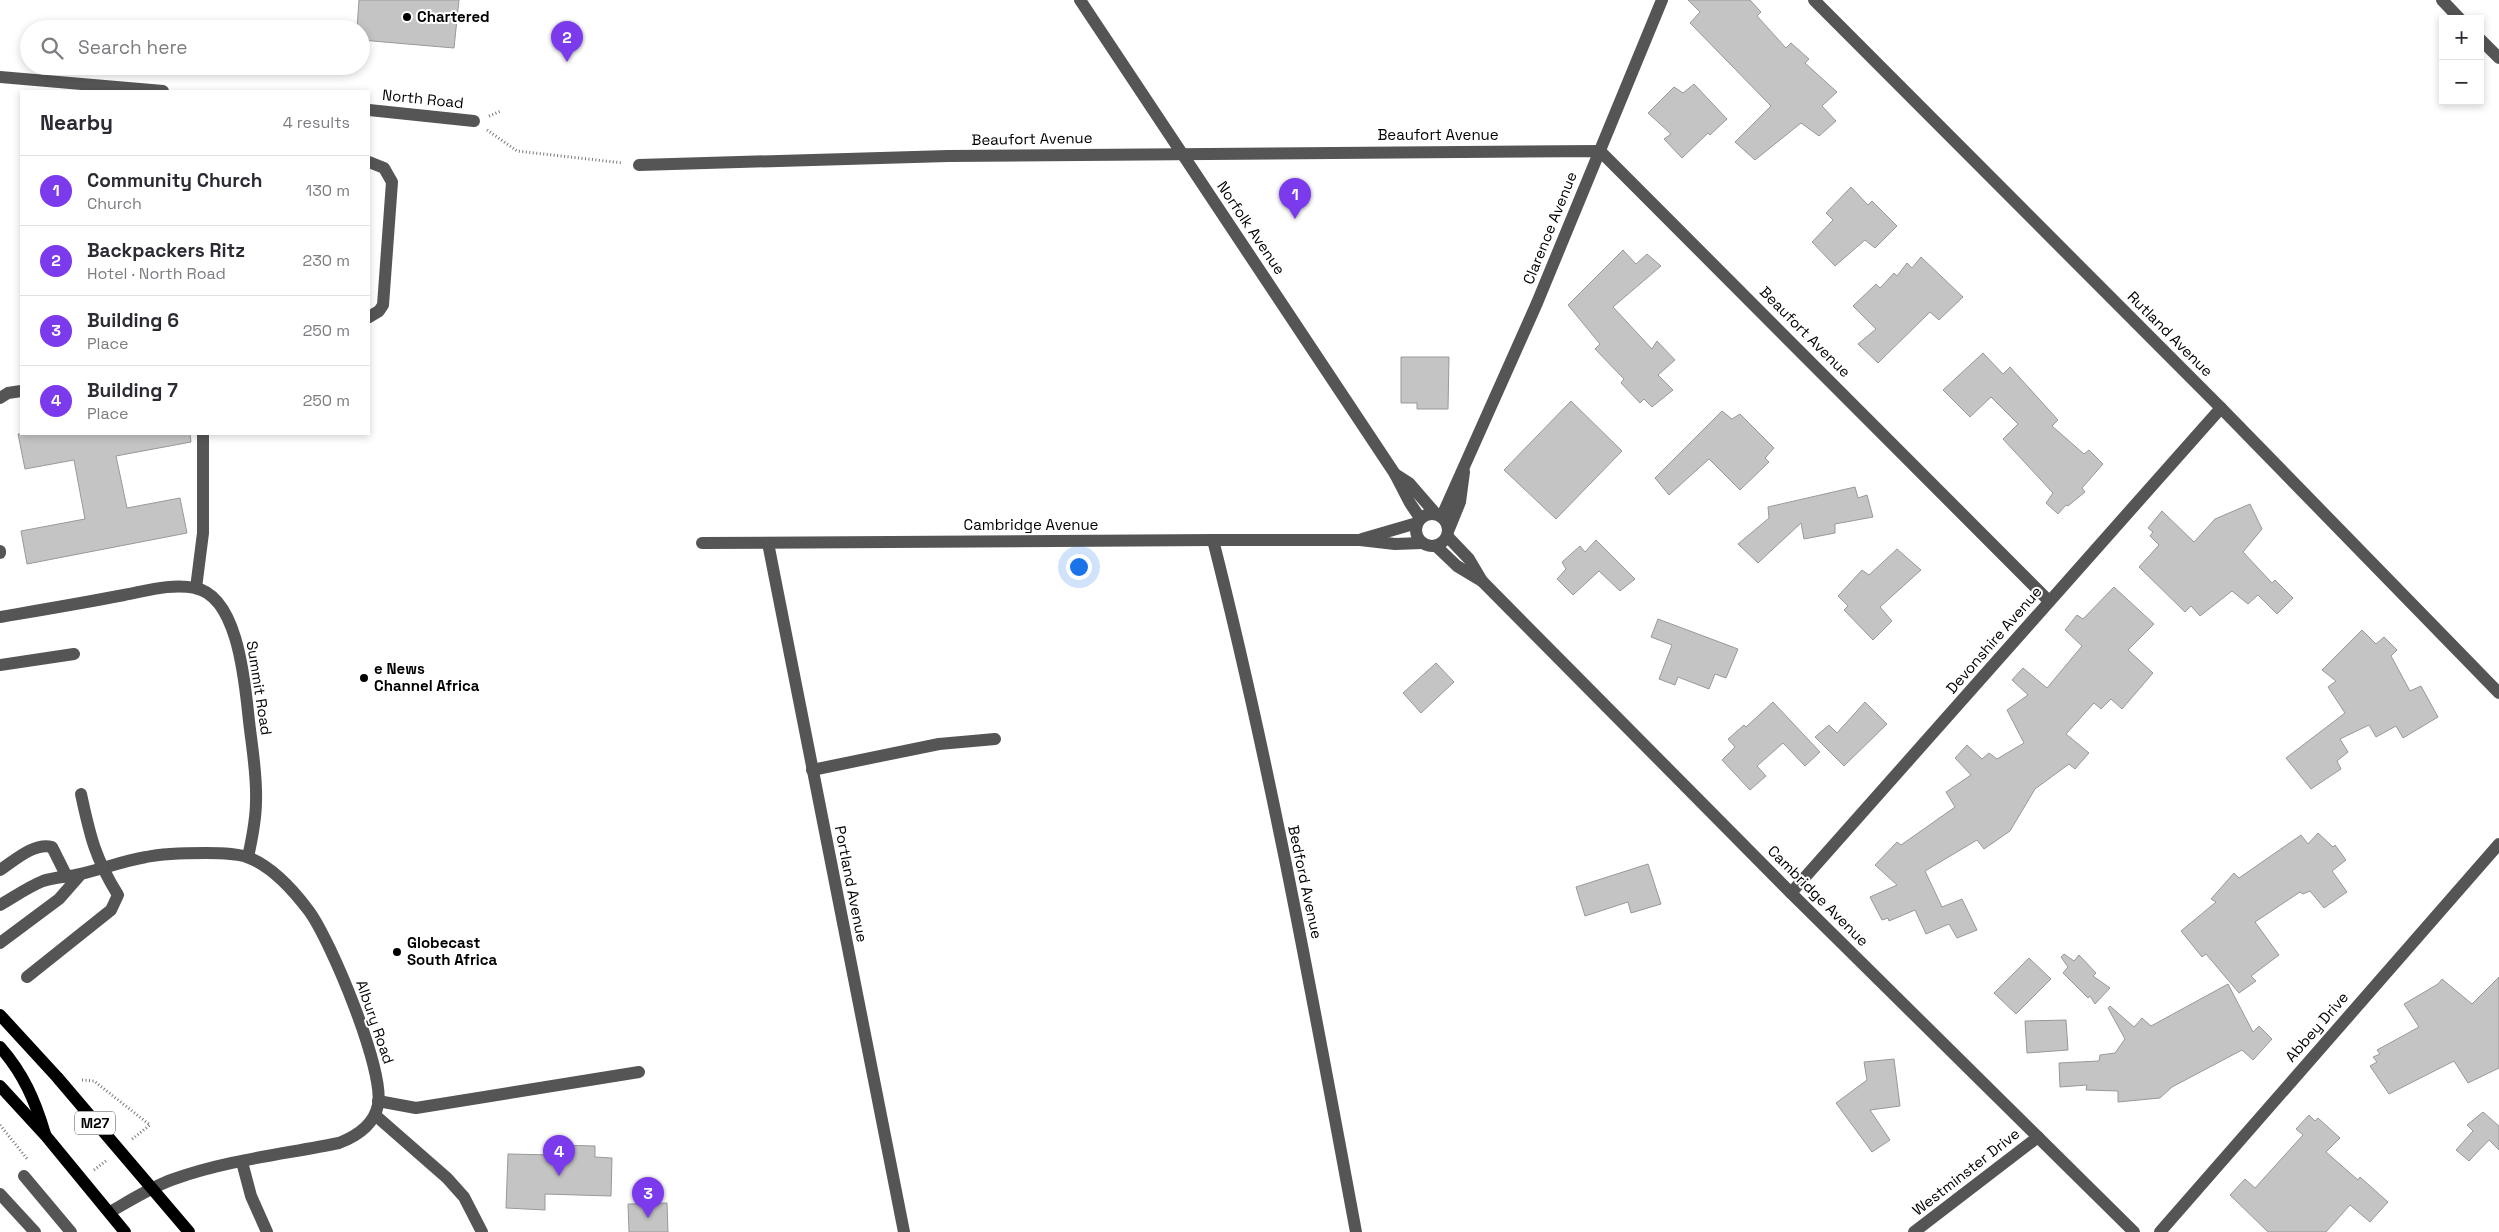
<!DOCTYPE html>
<meta charset="utf-8">
<style>
:root{--surface:#fff;--page:#f2f2f3;--text:#2b2b33;--muted:#7c7c81;--line:#e1e1e2;--accent:#7c3aed}
body{margin:0;font-family:"Space Grotesk",sans-serif;background:var(--page);color:var(--text)}
.controls{position:absolute;right:15px;top:15px;display:grid;overflow:hidden;border-radius:0px;box-shadow:0 2px 8px #0003}
.controls button{width:45px;height:45px;display:grid;place-items:center;padding:0;border:0;border-bottom:1px solid var(--line);background:var(--surface);color:var(--text);font:25px sans-serif}
.you{position:absolute;left:1078px;top:566px;width:18px;height:18px;margin:-12px;border:4px solid #fff;border-radius:50%;background:#1a73e8;box-shadow:0 0 0 8px #1a73e833}
.badge{display:grid;place-items:center;width:32px;height:32px;border-radius:50%;background:var(--accent);color:#fff;font-size:16px;font-weight:700}
.pin{position:absolute;translate:-50% -41px;filter:drop-shadow(0 1px 2px #0008)}
.pin::after{content:'';position:absolute;top:26px;width:18px;height:15px;background:inherit;clip-path:polygon(0 0,100% 0,50% 100%)}
.list{margin:0;padding:0;list-style:none}
h2{display:flex;justify-content:space-between;align-items:center;height:65px;margin:0;padding:0 20px;font-size:21px}
h2 small{font-size:16px;font-weight:400;color:var(--muted)}
.list li{display:grid;grid-template-columns:32px 1fr auto;gap:15px;align-items:center;box-sizing:border-box;height:70px;padding:0 20px;border-top:1px solid var(--line)}
.list b{display:block;font-size:19px;white-space:nowrap}
.list p{margin:0;font-size:16px;white-space:nowrap;color:var(--muted)}
.list em{font-size:16px;font-style:normal;color:var(--muted)}
.icon{flex:none;width:28px;height:28px;fill:none;stroke:currentColor;stroke-width:2;stroke-linecap:round;stroke-linejoin:round}
.map{position:relative;flex:none;width:2499px;height:1232px;overflow:hidden}
.search{position:absolute;background:var(--surface);box-shadow:0 2px 8px #0003;left:20px;top:20px;width:350px;height:55px;display:flex;align-items:center;gap:12px;box-sizing:border-box;padding:0 18px;border-radius:28px;color:var(--muted);font-size:19px}
.panel{position:absolute;background:var(--surface);box-shadow:0 2px 8px #0003;left:20px;top:90px;width:350px;height:345px;border-radius:0px}
.map>svg:first-child{display:block}
.building{fill:#c4c4c4;stroke:#999}
.lines{fill:none;stroke-linecap:round;stroke-linejoin:round}
.path{stroke:#777;stroke-width:3;stroke-dasharray:1 2.5;stroke-linecap:butt}
.minor{stroke:#555;stroke-width:12}
.major{stroke:#000;stroke-width:12}
.poi-dot{fill:#000;stroke:#fff;stroke-width:2}
.labels{text-anchor:middle;stroke-width:4;stroke-linejoin:round;paint-order:stroke}
.shield{fill:#fff;stroke:#4c4c4c;stroke-width:1}
.shield-label{font-size:14px;font-weight:bold;fill:#000}
.poi-label{font-size:15px;font-weight:bold;fill:#000;stroke:#fff;text-anchor:start}
.street-label{font-size:15px;fill:#000;stroke:#fff}
</style>
<div class="map">
<svg width="2499" height="1232" viewBox="0 0 2499 1232">
<rect width="100%" height="100%" fill="#fff"/>
<g class="building">
<path d="M359 0H459L454 48 361 40V29H357Z"/>
<path d="M1688 0H1750L1761 12 1757 16 1786 48 1791 43 1809 59 1805 63 1837 92 1822 106 1836 121 1819 136 1801 123 1755 160 1735 142 1771 106 1690 23 1700 12Z"/>
<path d="M1694 84 1727 119 1710 135 1708 133 1682 158 1664 139 1671 134 1648 113 1674 87 1683 93Z"/>
<path d="M1851 187 1868 205 1872 201 1897 226 1875 248 1865 240 1835 266 1812 242 1833 220 1826 213Z"/>
<path d="M1623 250 1636 264 1647 254 1661 266 1613 307 1652 349 1657 341 1675 360 1658 375 1673 390 1652 407 1644 399 1640 403 1621 383 1624 379 1595 349 1600 344 1568 305Z"/>
<path d="M1921 257 1963 297 1939 320 1930 312 1878 363 1858 344 1876 329 1853 306 1876 284 1880 288 1894 273 1897 276 1907 263 1912 268Z"/>
<path d="M1983 353 2003 374 2010 367 2058 420 2052 426 2084 454 2089 450 2103 464 2082 488 2085 492 2068 506 2066 505 2058 514 2046 503 2053 493 2003 439 2018 424 1991 397 1970 417 1943 390Z"/>
<path d="M1401 357H1449L1448 409H1417V403H1401Z"/>
<path d="M1571 401 1622 451 1556 519 1504 470Z"/>
<path d="M1722 411 1732 419 1740 414 1774 448 1765 458 1769 462 1740 490 1709 459 1669 495 1655 478Z"/>
<path d="M18 434H190L191 442 116 456 127 508 180 498 187 533 27 564 21 531 85 519 74 460 25 469Z"/>
<path d="M1855 487 1858 498 1867 495 1873 517 1835 524V533L1804 539 1801 523 1758 563 1738 544 1769 518 1768 507Z"/>
<path d="M2250 504 2262 529 2243 552 2272 583 2275 580 2293 598 2277 614 2258 595 2248 604 2232 591 2200 616 2191 606 2185 612 2139 567 2159 545 2150 536 2153 532 2148 528 2162 511 2194 542 2215 519Z"/>
<path d="M1596 540 1635 579 1620 591 1599 571 1573 595 1557 579 1566 569 1562 562 1580 546 1585 552Z"/>
<path d="M1897 549 1921 570 1880 607 1892 621 1873 640 1844 610 1848 606 1838 596 1862 570 1869 575Z"/>
<path d="M2114 587 2154 624 2128 650 2153 673 2122 709 2111 699 2101 709 2094 703 2066 734 2089 753 2075 769 2069 764 2035 789 2010 831 1984 849 1977 840 1925 871 1942 907 1962 899 1977 930 1957 938 1949 924 1926 934 1915 910 1889 921 1888 918 1882 920 1870 897 1897 885 1875 865 1897 842 1901 845 1955 807 1946 792 1971 775 1955 758 1967 745 1982 759 1989 753 1997 759 2024 743 2007 710 2028 695 2012 680 2023 668 2047 688 2082 646 2065 630 2077 615 2083 619Z"/>
<path d="M1658 619 1738 649 1726 678 1715 674 1709 689 1678 677 1675 685 1659 679 1672 645 1651 637Z"/>
<path d="M2362 630 2376 644 2384 637 2397 650 2391 656 2410 691 2421 686 2438 717 2403 738 2396 726 2376 737 2369 725 2340 739 2348 752 2337 761 2341 769 2311 789 2286 758 2345 713 2328 687 2336 681 2322 670Z"/>
<path d="M1436 663 1454 682 1421 713 1403 693Z"/>
<path d="M1773 702 1820 752 1805 766 1783 743 1757 766 1766 776 1750 790 1722 760 1735 747 1728 739 1744 725 1746 727Z"/>
<path d="M1865 702 1887 724 1844 766 1815 737 1829 725 1837 733Z"/>
<path d="M2318 833 2333 847 2335 845 2346 860 2332 871 2347 892 2324 908 2310 891 2303 894 2300 892 2255 922 2279 955 2251 976 2256 981 2239 993 2206 954 2202 957 2181 931 2216 902 2211 899 2234 873 2239 878 2301 835 2308 844Z"/>
<path d="M1648 864 1661 904 1631 913 1628 902 1585 916 1576 887Z"/>
<path d="M2064 954 2074 961 2079 955 2096 973 2093 976 2110 988 2095 1004 2090 996 2088 998 2063 973 2068 967 2061 957Z"/>
<path d="M2029 958 2051 979 2016 1014 1994 993Z"/>
<path d="M2499 977V1068L2468 1083 2454 1061 2389 1094 2370 1066 2377 1062 2373 1057 2380 1054 2377 1050 2419 1027 2404 1004 2438 984 2442 979 2472 1004Z"/>
<path d="M2228 984 2253 1032 2259 1026 2272 1039 2253 1060 2242 1050 2172 1087 2160 1098 2118 1102V1091L2086 1090 2087 1085 2060 1087 2059 1063 2099 1061 2100 1055 2115 1053 2125 1039 2108 1008 2110 1006 2134 1027 2142 1018 2151 1026Z"/>
<path d="M2066 1020 2068 1050 2027 1053 2025 1021Z"/>
<path d="M1894 1059 1900 1106 1870 1110 1890 1140 1872 1152 1836 1103 1867 1080 1864 1062Z"/>
<path d="M2483 1112 2499 1126V1150L2489 1140 2469 1161 2456 1150 2473 1131 2467 1125Z"/>
<path d="M2309 1115 2315 1121 2318 1118 2340 1138 2326 1152 2358 1180 2360 1177 2388 1202 2370 1222 2350 1205 2326 1232H2268L2230 1195 2245 1179 2255 1188 2303 1135 2296 1129Z"/>
<path d="M555 1145 595 1146V1157L612 1158 611 1196 545 1194V1210L506 1208 508 1154 555 1155Z"/>
<path d="M667 1203 668 1232H629L628 1204Z"/>
</g>
<g class="lines">
<g class="path">
<path d="M489 116 501 111"/>
<path d="M487 130 517 151 623 163"/>
<path d="M82 1080 94 1081 150 1125 131 1140"/>
<path d="M0 1125 28 1160"/>
<path d="M94 1170 107 1160"/>
</g>
<g class="minor">
<path d="M1080 0 1395 474 1410 503 1420 518"/>
<path d="M1814 0 2221 408 2499 693"/>
<path d="M2442 0 2460 19"/>
<path d="M2480 39 2499 58"/>
<path d="M0 77 163 91"/>
<path d="M369 110 474 121"/>
<path d="M369 162 384 168 392 182 383 305 379 311 369 317"/>
<path d="M639 165 948 156 1600 151 2049 601"/>
<path d="M0 398 8 393 21 391"/>
<path d="M1395 474 1409 483 1435 513"/>
<circle cx="1432" cy="530" r="16"/>
<path d="M1442 516 1537 303 1662 0"/>
<path d="M1449 529 1460 502 1464 472"/>
<path d="M1448 537 1469 559 1482 581 1791 893 2134 1232"/>
<path d="M1362 539 1417 523"/>
<path d="M1213 540C1271 768 1313 1001 1356 1232"/>
<path d="M702 543 1213 540H1360L1395 544 1422 543"/>
<path d="M768 543 904 1232"/>
<path d="M1436 546 1457 566 1482 581"/>
<path d="M0 551V553"/>
<path d="M196 588 203 533V434"/>
<path d="M0 617C41 610 83 603 124 595 146 591 172 583 195 588 239 596 245 686 249 721 252 748 257 774 256 801 256 820 252 839 248 857"/>
<path d="M0 665 74 654"/>
<path d="M812 770 939 744 995 739"/>
<path d="M0 870C14 861 34 842 52 847L67 877"/>
<path d="M1791 893 2221 408"/>
<path d="M0 905C14 897 28 887 43 881 54 877 68 877 80 874 102 869 123 861 146 857 165 853 186 853 206 853 219 853 235 853 247 857 272 866 294 891 309 911 331 941 385 1071 378 1105 374 1125 357 1136 339 1143 285 1154 227 1160 174 1179 151 1187 131 1200 110 1212"/>
<path d="M0 943 59 899 81 874"/>
<path d="M27 977 111 910 118 895C95 858 90 836 81 794"/>
<path d="M378 1101 416 1108 639 1072"/>
<path d="M375 1115 447 1178 464 1197 482 1232"/>
<path d="M242 1162 251 1196 267 1232"/>
<path d="M24 1176 71 1232"/>
<path d="M0 1194 35 1232"/>
<path d="M1914 1232 2038 1137"/>
<path d="M2160 1232 2499 844"/>
</g>
<g class="major">
<path d="M0 1015 57 1077 189 1232"/>
<path d="M0 1047C23 1073 35 1100 45 1134"/>
<path d="M0 1086 46 1136 125 1232"/>
</g>
</g>
<g class="poi-dot">
<circle cx="407" cy="17" r="5"/>
<circle cx="364" cy="678" r="5"/>
<circle cx="397" cy="952" r="5"/>
</g>
<g class="labels">
<rect class="shield" x="75" y="1111.5" width="40" height="23" rx="4"/>
<g class="shield-label">
<text x="95" y="1128">M27</text>
</g>
<g class="poi-label">
<text x="417" y="22">Chartered</text>
<text x="374" y="674">e News<tspan x="374" dy="17">Channel Africa</tspan></text>
<text x="407" y="948">Globecast<tspan x="407" dy="17">South Africa</tspan></text>
</g>
<g class="street-label">
<text transform="translate(423 99) rotate(6)" y="5">North Road</text>
<text x="1438" y="140">Beaufort Avenue</text>
<text transform="translate(1032 139) rotate(-1)" y="5">Beaufort Avenue</text>
<text transform="translate(1251 228) rotate(56)" y="5">Norfolk Avenue</text>
<text transform="translate(1550 228) rotate(-68)" y="5">Clarence Avenue</text>
<text transform="translate(1805 332) rotate(45)" y="5">Beaufort Avenue</text>
<text transform="translate(2170 334) rotate(45)" y="5">Rutland Avenue</text>
<text x="1031" y="530">Cambridge Avenue</text>
<text transform="translate(1994 640) rotate(-49)" y="5">Devonshire Avenue</text>
<text transform="translate(259 688) rotate(81)" y="5">Summit Road</text>
<text transform="translate(1305 882) rotate(78)" y="5">Bedford Avenue</text>
<text transform="translate(851 884) rotate(79)" y="5">Portland Avenue</text>
<text transform="translate(1818 896) rotate(45)" y="5">Cambridge Avenue</text>
<text transform="translate(375 1022) rotate(71)" y="5">Albury Road</text>
<text transform="translate(2317 1027) rotate(-49)" y="5">Abbey Drive</text>
<text transform="translate(1966 1172) rotate(-38)" y="5">Westminster Drive</text>
</g>
</g>
</svg>
<div class="controls">
<button>+</button>
<button>−</button>
</div>
<div class="you"></div>
<div class="pin badge" style="left:1295px;top:219px">1</div>
<div class="pin badge" style="left:567px;top:62px">2</div>
<div class="pin badge" style="left:648px;top:1218px">3</div>
<div class="pin badge" style="left:559px;top:1176px">4</div>
<div class="search"><svg class="icon" aria-label="search" viewBox="0 0 24 24"><circle cx="10" cy="10" r="6"/><path d="M15 15l6 6"/></svg>Search here</div>
<section class="panel">
<h2>Nearby<small>4 results</small></h2>
<ul class="list">
<li><span class="badge">1</span><div><b>Community Church</b><p>Church</p></div><em>130 m</em></li>
<li><span class="badge">2</span><div><b>Backpackers Ritz</b><p>Hotel · North Road</p></div><em>230 m</em></li>
<li><span class="badge">3</span><div><b>Building 6</b><p>Place</p></div><em>250 m</em></li>
<li><span class="badge">4</span><div><b>Building 7</b><p>Place</p></div><em>250 m</em></li>
</ul>
</section>
</div>
